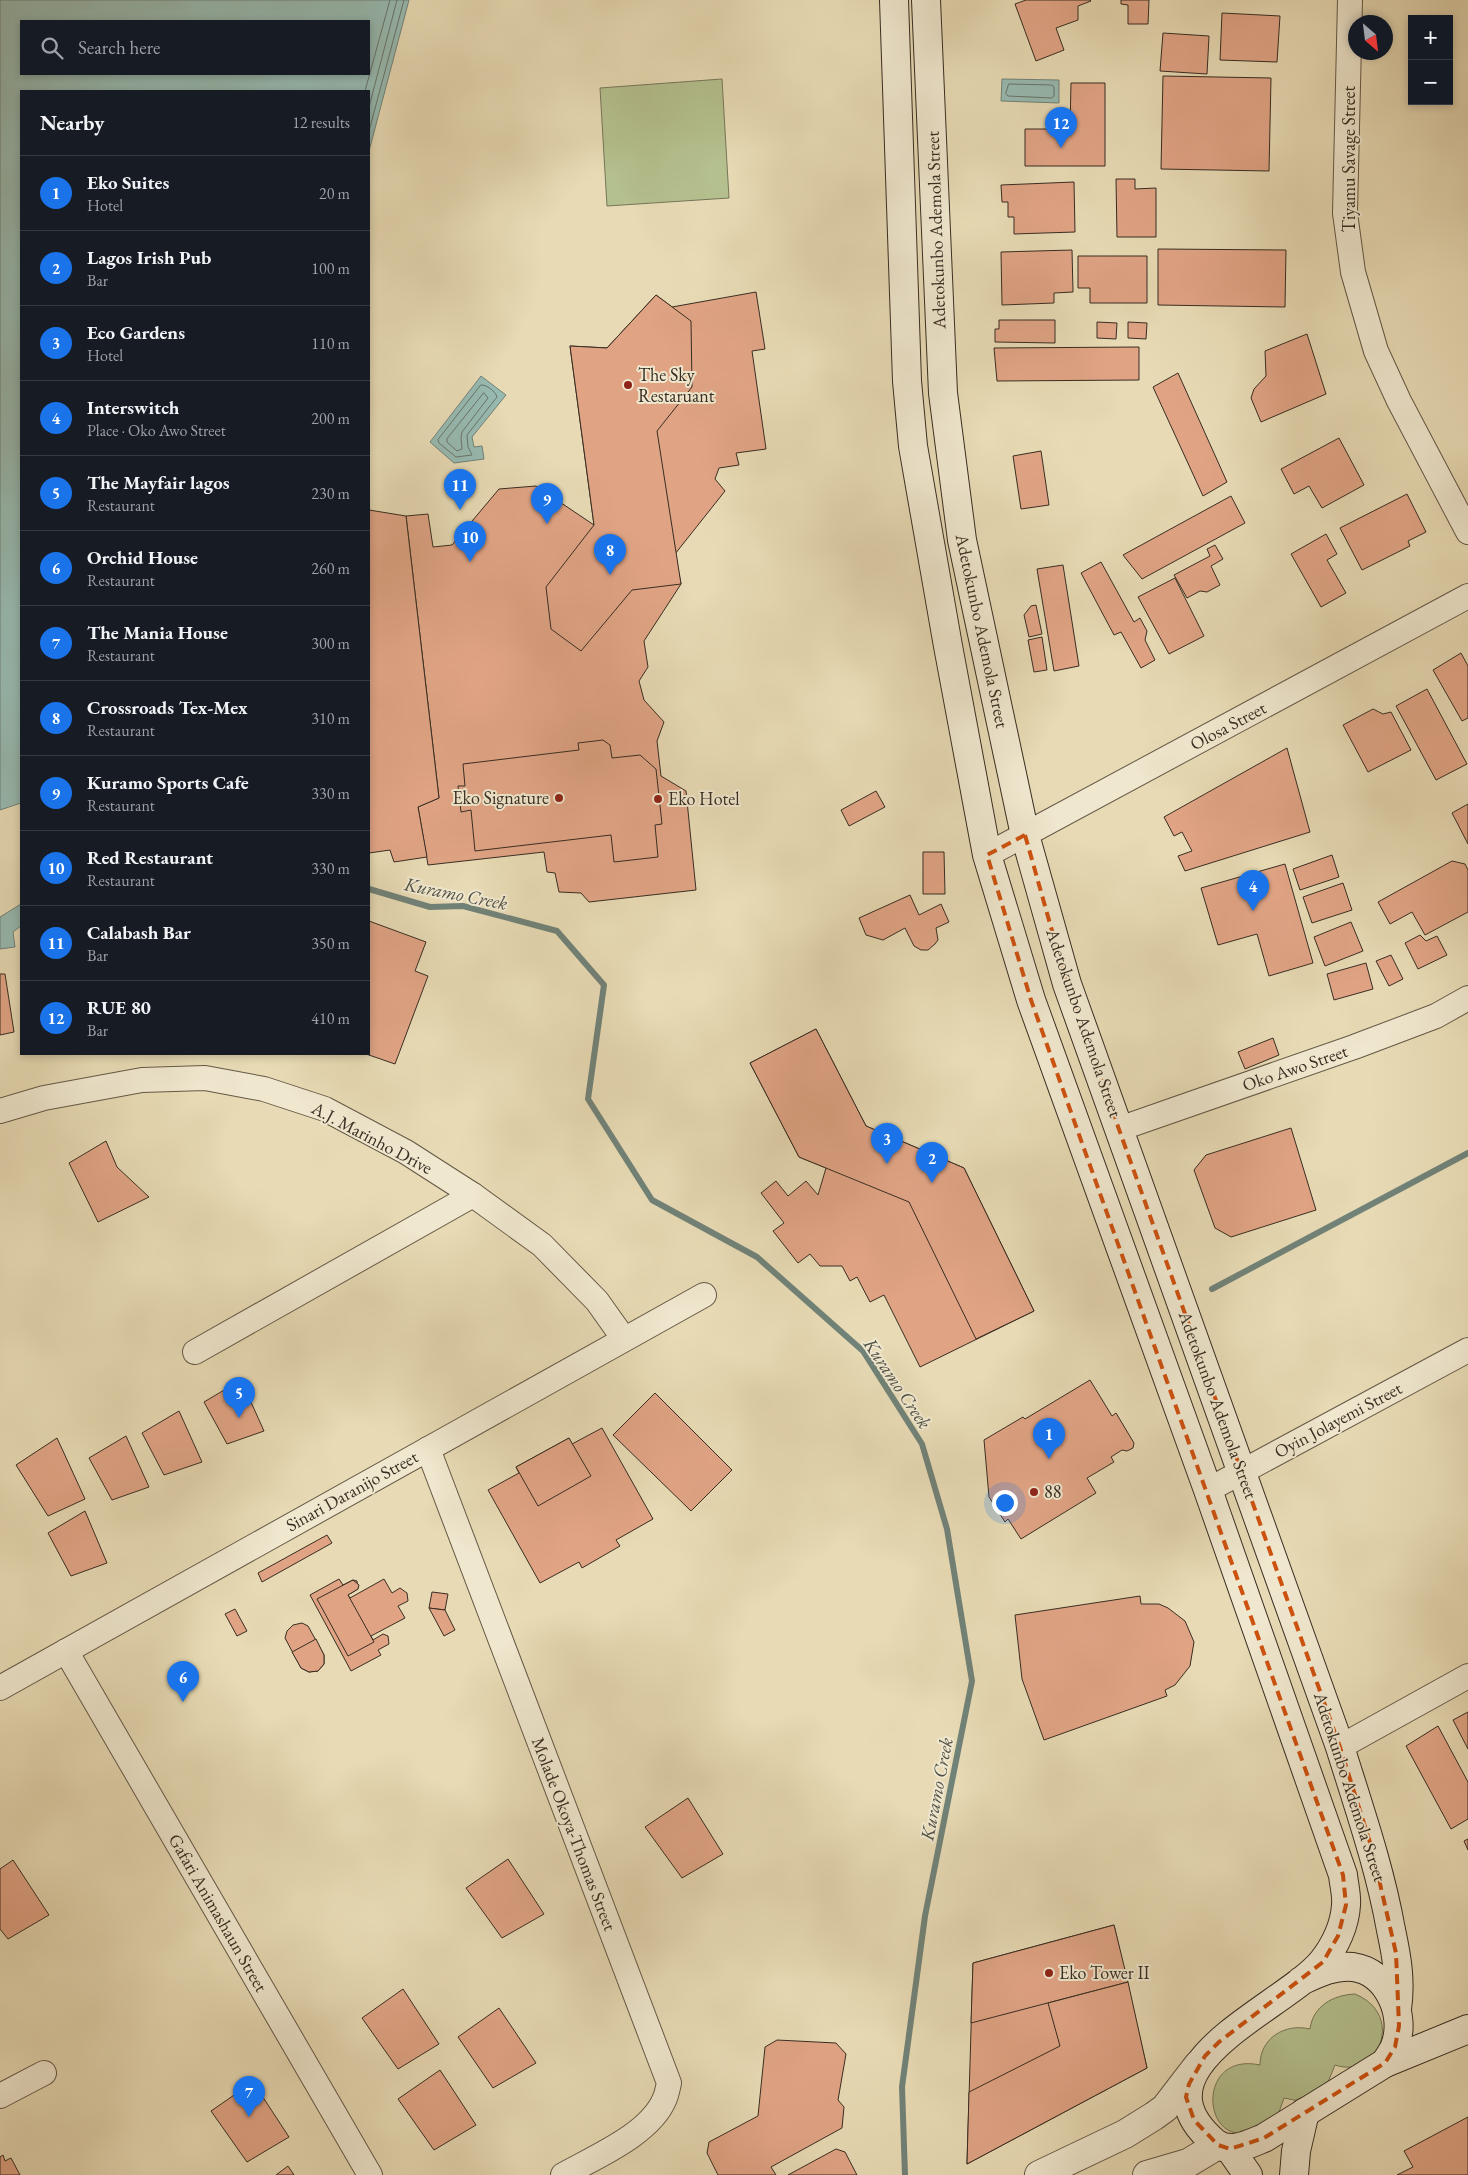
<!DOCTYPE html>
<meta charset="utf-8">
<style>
:root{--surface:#171b24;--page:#242831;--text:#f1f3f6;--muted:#9ea1a6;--line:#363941;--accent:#1a73e8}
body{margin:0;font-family:"EB Garamond",serif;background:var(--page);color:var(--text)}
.controls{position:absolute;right:15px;top:15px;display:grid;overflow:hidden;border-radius:0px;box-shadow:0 2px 8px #0003}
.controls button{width:45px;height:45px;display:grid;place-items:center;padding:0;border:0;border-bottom:1px solid var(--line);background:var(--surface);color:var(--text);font:25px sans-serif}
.compass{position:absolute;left:1348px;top:15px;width:45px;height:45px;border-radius:50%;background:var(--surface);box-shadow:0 2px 8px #0003;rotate:152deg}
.you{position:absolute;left:1004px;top:1502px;width:18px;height:18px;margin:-12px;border:4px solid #fff;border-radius:50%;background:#1a73e8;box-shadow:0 0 0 8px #1a73e833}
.badge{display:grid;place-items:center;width:32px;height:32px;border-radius:50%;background:var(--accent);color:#fff;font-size:16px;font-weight:700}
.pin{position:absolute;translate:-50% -41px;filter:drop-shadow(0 1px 2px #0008)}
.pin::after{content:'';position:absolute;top:26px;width:18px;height:15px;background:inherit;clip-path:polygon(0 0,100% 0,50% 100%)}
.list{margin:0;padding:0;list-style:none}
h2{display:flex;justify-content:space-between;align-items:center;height:65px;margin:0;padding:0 20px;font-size:21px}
h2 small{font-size:16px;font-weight:400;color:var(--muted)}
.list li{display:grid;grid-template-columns:32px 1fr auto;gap:15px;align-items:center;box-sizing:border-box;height:75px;padding:0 20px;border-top:1px solid var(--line)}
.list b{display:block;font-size:19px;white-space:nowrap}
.list p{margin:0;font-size:16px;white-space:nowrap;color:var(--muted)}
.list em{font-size:16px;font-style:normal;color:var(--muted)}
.icon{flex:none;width:28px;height:28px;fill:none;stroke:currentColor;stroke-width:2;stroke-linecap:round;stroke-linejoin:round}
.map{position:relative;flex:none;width:1468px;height:2175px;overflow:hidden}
.search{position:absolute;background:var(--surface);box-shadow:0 2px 8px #0003;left:20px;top:20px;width:350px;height:55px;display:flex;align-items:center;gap:12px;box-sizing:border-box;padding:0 18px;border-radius:0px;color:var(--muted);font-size:19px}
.panel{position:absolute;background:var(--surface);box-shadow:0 2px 8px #0003;left:20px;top:90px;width:350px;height:965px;border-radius:0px}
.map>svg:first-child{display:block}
.green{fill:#b4c08e;stroke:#767658}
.water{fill:#97bab1;stroke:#718278;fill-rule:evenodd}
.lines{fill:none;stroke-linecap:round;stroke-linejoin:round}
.shore{stroke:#68746a;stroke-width:1}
.stream{stroke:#718278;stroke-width:6}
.building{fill:#e0a485;stroke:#382d22}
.minor-casing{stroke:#645846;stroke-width:26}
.tertiary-casing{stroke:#645846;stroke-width:30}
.secondary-casing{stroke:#382d22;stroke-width:30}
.minor{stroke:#efe7ce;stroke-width:24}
.tertiary{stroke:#efe7ce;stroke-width:28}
.secondary{stroke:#efe7ce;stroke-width:28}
.marked{fill:none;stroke:#ce520f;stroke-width:4;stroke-dasharray:10 6;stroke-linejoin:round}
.poi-dot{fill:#8f2418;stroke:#efe7ce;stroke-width:2}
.labels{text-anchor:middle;stroke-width:4;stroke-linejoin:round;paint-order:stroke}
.street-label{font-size:18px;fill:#382d22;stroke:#efe7ce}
.poi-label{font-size:18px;fill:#382d22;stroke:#efe7ce;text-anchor:start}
.water-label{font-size:19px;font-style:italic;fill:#505046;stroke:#efe7ce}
</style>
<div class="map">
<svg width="1468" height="2175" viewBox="0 0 1468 2175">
<rect width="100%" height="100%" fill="#e7dab4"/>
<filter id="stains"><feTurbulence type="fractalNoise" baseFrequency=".004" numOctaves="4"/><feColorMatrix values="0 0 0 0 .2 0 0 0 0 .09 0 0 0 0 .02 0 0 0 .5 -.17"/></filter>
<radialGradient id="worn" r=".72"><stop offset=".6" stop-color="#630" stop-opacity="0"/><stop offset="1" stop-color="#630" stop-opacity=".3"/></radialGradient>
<g class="green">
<path d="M722 79 729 198 607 206 600 88Z"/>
<path d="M1355 1994C1406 2015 1378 2080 1335 2065L1328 2082 1299 2101 1284 2098 1278 2115C1270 2119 1252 2132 1244 2133 1201 2138 1199 2052 1260 2065 1260 2038 1285 2023 1310 2029 1313 2006 1333 1995 1355 1994Z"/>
</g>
<g class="water">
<path d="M0 0H409L369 151V91H21V803L0 810ZM369 21V74H21V21Z"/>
<path d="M1002 79 1059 80V103L1001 101Z"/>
<path d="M481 376 506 395 472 437 474 447 482 446 484 459 454 463 430 442Z"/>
<path d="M21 904V926L13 932 15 947 0 949V917Z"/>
</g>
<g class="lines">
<g class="shore">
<path d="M1009 84 1052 85 1054 87V96L1052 98 1008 96 1006 94Z"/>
<path d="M365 91 390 0"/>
<path d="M369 107 397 0"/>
<path d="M369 131 404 0"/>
<path d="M481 385C486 384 496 392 497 397L467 435 468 447 472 455 456 457 439 443 438 440Z"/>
<path d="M484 393 488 398 462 432 461 438 462 449 457 451 447 442V439Z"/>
</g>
<g class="stream">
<path d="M369 889 430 907 463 906 557 931 604 985 588 1099 652 1200 757 1257 863 1351 922 1444 947 1529 972 1681 925 1916 902 2087 905 2175"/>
<path d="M1212 1289 1468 1153"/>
</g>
</g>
<g class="building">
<path d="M1026 0H1090L1091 1 1078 6V20L1056 28 1064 50 1036 61 1015 4Z"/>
<path d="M1121 0H1149L1148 24H1128V5L1121 4Z"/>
<path d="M1222 13 1280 16 1277 62 1220 60Z"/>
<path d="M1163 33 1209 36 1207 74 1160 71Z"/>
<path d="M1163 76 1271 78 1269 171 1161 169Z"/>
<path d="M1071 83H1105V166H1025V129H1070Z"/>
<path d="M1116 179H1135V189L1156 188V237H1117Z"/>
<path d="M1074 182 1075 232 1014 234V217H1008V202H1002L1001 185Z"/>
<path d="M1158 249 1286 250 1285 307 1158 305Z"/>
<path d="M1072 250 1073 292 1054 293V303L1002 305 1001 252Z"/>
<path d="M1078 256H1147V303H1090V288H1078Z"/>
<path d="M756 292 765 349 752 351 766 449 736 453 739 465 719 468 715 479 725 491 675 554 681 584 644 641 648 667 639 681 644 700 664 722 657 741 661 776 686 791 696 890 589 902 581 893 559 892 555 873 547 872 544 852 428 865 418 807 439 798 406 516 428 514 433 547 452 545 499 489 536 486 594 525 570 346 607 348 656 295 672 307Z"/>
<path d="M656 295 691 321 692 387 657 431 681 584 632 590 581 651 551 629 546 587 594 525 570 346 607 348Z"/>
<path d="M999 320H1055V343L995 342V329H999Z"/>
<path d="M1097 322 1117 323 1116 339 1097 338Z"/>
<path d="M1128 322 1147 323 1146 339 1128 338Z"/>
<path d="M1307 334 1326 394 1261 422 1251 398 1254 389 1266 376 1265 351Z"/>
<path d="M1139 347V380L997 381 994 348Z"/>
<path d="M1178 373 1227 482 1203 496 1153 387Z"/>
<path d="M1339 438 1364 485 1322 508 1309 486 1294 494 1281 469Z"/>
<path d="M1041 451 1049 505 1021 509 1013 456Z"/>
<path d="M1407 494 1426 532 1408 541 1410 546 1362 570 1340 528Z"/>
<path d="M1231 496 1245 523 1142 579 1123 555Z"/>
<path d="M369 510 406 516 439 798 418 807 427 857 394 862 390 850 369 853Z"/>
<path d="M1326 534 1337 554 1327 560 1346 593 1321 607 1291 554Z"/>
<path d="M1215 545 1223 559 1211 566 1220 585 1207 592 1200 591 1187 598 1174 575 1210 556 1207 549Z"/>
<path d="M1101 562 1134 622 1140 618 1147 631 1145 640 1155 660 1141 668 1121 632 1114 635 1081 573Z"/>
<path d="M1063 565 1079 666 1054 671 1037 569Z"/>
<path d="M1175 578 1204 636 1169 654 1138 597Z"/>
<path d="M1036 605 1042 634 1029 637 1024 615 1031 606Z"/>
<path d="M1042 637 1047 670 1034 672 1028 640Z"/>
<path d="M1461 653 1468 666V718L1462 721 1433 670Z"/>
<path d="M1427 689 1467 764 1436 780 1396 706Z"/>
<path d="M1373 709 1383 714 1391 712 1411 750 1368 772 1343 725Z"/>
<path d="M603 740 610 745 612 758 640 755 656 769 662 824 655 825 658 857 614 862 611 835 475 851 471 810 461 812 458 786H465L463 764 579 750 578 743Z"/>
<path d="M1287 748 1310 832 1185 871 1178 856 1192 851 1182 832 1174 836 1164 817Z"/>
<path d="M876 791 885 807 849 826 841 810Z"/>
<path d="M1468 804V844L1452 813Z"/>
<path d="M923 852H944L945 894H923Z"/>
<path d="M1332 855 1339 877 1300 890 1293 869Z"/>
<path d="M1452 861 1465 864 1468 870V912L1425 935 1412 912 1390 924 1378 902Z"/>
<path d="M1285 864 1313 963 1269 976 1257 934 1218 945 1201 888Z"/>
<path d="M1343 883 1352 910 1312 923 1303 897Z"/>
<path d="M910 895 919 915 941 904 949 922 936 928 938 940 935 944 928 950H921L914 946 905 928 883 940 866 935 859 918Z"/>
<path d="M369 921 426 942 415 971 428 976 395 1064 366 1054H369Z"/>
<path d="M1351 922 1363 951 1325 966 1314 937Z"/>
<path d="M1420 935 1426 941 1437 936 1447 955 1418 969 1405 943Z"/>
<path d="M1391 955 1403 979 1389 986 1376 961Z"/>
<path d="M1366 963 1373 989 1334 1000 1327 974Z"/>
<path d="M0 974H5L14 1032 0 1035Z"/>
<path d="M816 1029 866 1126 964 1168 1034 1311 920 1367 884 1295 870 1302 857 1277 850 1281 842 1266H820L810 1254 798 1263 773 1231 784 1223 761 1193 776 1181 788 1196 806 1181 818 1195 826 1168 799 1157 750 1063Z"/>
<path d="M816 1029 866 1126 964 1168 1034 1311 976 1339 909 1202 799 1157 750 1063Z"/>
<path d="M1273 1038 1279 1055 1245 1069 1238 1052Z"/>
<path d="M1291 1128 1316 1210 1231 1237 1215 1228 1194 1170 1206 1155Z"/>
<path d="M106 1141 117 1167 149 1197 98 1222 69 1163Z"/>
<path d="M241 1380 264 1431 227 1444 204 1402Z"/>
<path d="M1090 1380 1112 1416 1116 1413 1134 1443 1133 1448 1127 1451 1122 1450 1111 1457 1114 1462 1087 1478 1096 1493 1021 1539 1008 1519 1005 1522 989 1497 984 1440 1023 1417 1025 1419Z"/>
<path d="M655 1393 732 1470 691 1511 613 1435Z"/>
<path d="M179 1411 202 1462 164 1475 142 1433Z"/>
<path d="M602 1428 653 1519 616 1540 620 1546 582 1568 579 1562 540 1583 488 1490 519 1473 516 1467 569 1438 572 1444Z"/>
<path d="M126 1436 149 1487 112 1500 89 1458Z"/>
<path d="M57 1438 85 1499 48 1516 16 1465Z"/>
<path d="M569 1438 591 1476 538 1506 516 1467Z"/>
<path d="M85 1511 107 1563 71 1576 48 1533Z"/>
<path d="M327 1535 332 1543 262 1582 258 1573Z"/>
<path d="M339 1579 343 1585 353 1580 357 1581 358 1589 348 1595 350 1598 384 1579 392 1593 400 1588 407 1593 408 1601 398 1606 405 1618 371 1636 373 1640 383 1634 388 1636 389 1644 378 1650 381 1655 351 1671 310 1595Z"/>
<path d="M353 1580 359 1585 358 1589 348 1595 374 1642 348 1656 317 1599Z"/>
<path d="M432 1592 448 1594 445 1610 429 1608Z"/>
<path d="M1140 1596 1141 1604H1159L1168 1608 1185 1621 1194 1642 1190 1666 1175 1685 1165 1690 1167 1696 1044 1740 1022 1679 1015 1615Z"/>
<path d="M429 1608 445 1610 455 1630 444 1636Z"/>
<path d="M235 1609 247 1631 237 1636 225 1614Z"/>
<path d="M302 1623 308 1626 324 1655V1664L318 1671 309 1672 301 1668 285 1638 287 1631 293 1625Z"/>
<path d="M316 1639 324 1655V1664L318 1671 309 1672 301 1668 292 1652Z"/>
<path d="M1468 1712V1749L1453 1720Z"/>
<path d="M1438 1726 1468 1782V1819L1451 1829 1406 1746Z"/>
<path d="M688 1798 723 1854 682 1878 645 1827Z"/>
<path d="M1468 1839V1850L1464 1841Z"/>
<path d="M508 1859 544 1914 502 1938 466 1888Z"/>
<path d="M13 1860 49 1915 8 1939 0 1929V1869Z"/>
<path d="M1114 1925 1147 2068 967 2164 973 1963Z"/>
<path d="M1114 1925 1128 1982 971 2023 973 1963Z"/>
<path d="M1128 1982 1147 2068 967 2164 969 2092 1060 2046 1048 2003Z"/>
<path d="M403 1989 439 2044 398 2069 362 2018Z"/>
<path d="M499 2008 536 2063 493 2088 458 2037Z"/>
<path d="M777 2040 836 2043 846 2054 838 2100 844 2107 842 2128 771 2167 776 2175H718L707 2153 709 2142 758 2116 765 2047Z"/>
<path d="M440 2070 476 2125 434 2150 398 2099Z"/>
<path d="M253 2082 289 2137 247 2162 211 2111Z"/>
<path d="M1468 2117V2175H1397L1413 2167 1404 2151Z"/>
<path d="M836 2149 845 2152 857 2175H788Z"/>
<path d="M3 2155 5 2161 11 2158 20 2175H0V2157Z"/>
<path d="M288 2166 294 2175H276Z"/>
</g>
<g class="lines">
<g class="minor-casing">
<g id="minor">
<path d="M1350 0 1345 213 1353 272 1376 351 1399 401 1468 532"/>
<path d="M987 855 1468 596"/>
<path d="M0 1111 44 1098 142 1080 205 1078 264 1089 325 1109 406 1152 473 1195 542 1245 597 1301 624 1339"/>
<path d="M1119 1129 1354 1047 1436 1016 1468 998"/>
<path d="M195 1352 473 1195"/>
<path d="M428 1449 669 2083C668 2087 667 2093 665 2098 651 2134 595 2157 563 2175"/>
<path d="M1208 1490 1468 1350"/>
<path d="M66 1651 370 2175"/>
<path d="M0 1688 704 1295"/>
<path d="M1340 1747 1468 1676"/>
<path d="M0 2096 44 2073"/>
</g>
</g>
<g class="tertiary-casing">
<g id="tertiary">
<path d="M1039 2175 1125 2134 1154 2116 1165 2108 1198 2065"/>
<path d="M1147 2175 1188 2163 1218 2145"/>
</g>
</g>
<g class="secondary-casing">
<g id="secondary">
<path d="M894 0 907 381 913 446 948 646 987 855 1031 1000 1208 1490 1343 1875C1344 1885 1347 1896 1346 1905 1345 1925 1335 1946 1323 1961 1284 2009 1126 2066 1214 2142 1229 2155 1249 2144 1264 2138L1385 2063C1388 2058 1393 2052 1395 2046 1407 2015 1388 1972 1353 1967 1334 1965 1318 1973 1301 1981"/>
<path d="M926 0 943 393 962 540 1025 835 1067 984 1340 1747C1359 1808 1380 1868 1391 1930 1397 1958 1401 1981 1397 2009"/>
<path d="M1385 2063 1468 2029"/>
<path d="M1230 2149 1248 2175"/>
<path d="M1294 2175 1296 2151 1305 2112"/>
</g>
</g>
<use href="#minor" class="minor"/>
<use href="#tertiary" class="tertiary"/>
<use href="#secondary" class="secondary"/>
</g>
<path class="marked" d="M1025 835 1067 984 1340 1747 1372 1849 1396 1953 1399 2026 1395 2047 1385 2063 1264 2138 1230 2149 1218 2145 1194 2120 1186 2097 1189 2084 1205 2056 1219 2042 1323 1962 1338 1936 1346 1905 1343 1875 1031 1000 987 855Z"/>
<g class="poi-dot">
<circle cx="628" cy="385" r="5"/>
<circle cx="559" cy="798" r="5"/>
<circle cx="658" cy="799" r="5"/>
<circle cx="1034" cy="1492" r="5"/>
<circle cx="1049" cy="1973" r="5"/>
</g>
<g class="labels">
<g class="street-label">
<text transform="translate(1349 159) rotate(-90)" y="6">Tiyamu Savage Street</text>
<text transform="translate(936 230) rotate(-92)" y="6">Adetokunbo Ademola Street</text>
<text transform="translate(982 631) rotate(78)" y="6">Adetokunbo Ademola Street</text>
<text transform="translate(1228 726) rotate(-28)" y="6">Olosa Street</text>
<text transform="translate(1084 1023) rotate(71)" y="6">Adetokunbo Ademola Street</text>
<text transform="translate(1295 1068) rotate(-19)" y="6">Oko Awo Street</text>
<text transform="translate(372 1138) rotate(28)" y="6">A.J. Marinho Drive</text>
<text transform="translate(1218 1405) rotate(70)" y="6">Adetokunbo Ademola Street</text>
<text transform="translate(1338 1420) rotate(-28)" y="6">Oyin Jolayemi Street</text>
<text transform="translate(352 1491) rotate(-29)" y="6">Sinari Daranijo Street</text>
<text transform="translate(1350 1787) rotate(72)" y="6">Adetokunbo Ademola Street</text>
<text transform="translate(574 1834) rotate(69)" y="6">Molade Okoya-Thomas Street</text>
<text transform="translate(218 1913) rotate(60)" y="6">Gafari Animashaun Street</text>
</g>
<g class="poi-label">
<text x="638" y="381">The Sky<tspan x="638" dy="21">Restaruant</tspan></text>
<text x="549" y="804" text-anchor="end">Eko Signature</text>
<text x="668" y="805">Eko Hotel</text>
<text x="1044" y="1498">88</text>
<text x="1059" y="1979">Eko Tower II</text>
</g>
<g class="water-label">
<text transform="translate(456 893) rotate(11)" y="7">Kuramo Creek</text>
<text transform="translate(898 1383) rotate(56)" y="7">Kuramo Creek</text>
<text transform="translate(936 1789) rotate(-79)" y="7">Kuramo Creek</text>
</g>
</g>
<rect width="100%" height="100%" filter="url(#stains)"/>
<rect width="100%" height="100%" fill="url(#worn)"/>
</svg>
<div class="controls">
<button>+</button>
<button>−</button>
</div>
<svg class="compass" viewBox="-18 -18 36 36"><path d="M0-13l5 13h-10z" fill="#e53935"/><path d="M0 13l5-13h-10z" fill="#9ea1a6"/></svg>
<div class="you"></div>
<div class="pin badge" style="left:1049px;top:1459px">1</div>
<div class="pin badge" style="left:932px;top:1183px">2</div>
<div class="pin badge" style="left:887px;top:1164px">3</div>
<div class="pin badge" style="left:1253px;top:911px">4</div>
<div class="pin badge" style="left:239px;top:1418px">5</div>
<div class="pin badge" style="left:183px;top:1702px">6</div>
<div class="pin badge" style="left:249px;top:2117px">7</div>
<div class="pin badge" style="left:610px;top:575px">8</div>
<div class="pin badge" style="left:547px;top:524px">9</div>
<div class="pin badge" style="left:470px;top:562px">10</div>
<div class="pin badge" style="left:460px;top:510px">11</div>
<div class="pin badge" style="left:1061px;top:148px">12</div>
<div class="search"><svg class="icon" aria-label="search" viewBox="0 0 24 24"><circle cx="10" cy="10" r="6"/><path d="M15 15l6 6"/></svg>Search here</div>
<section class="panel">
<h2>Nearby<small>12 results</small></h2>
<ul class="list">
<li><span class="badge">1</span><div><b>Eko Suites</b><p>Hotel</p></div><em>20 m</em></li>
<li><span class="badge">2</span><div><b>Lagos Irish Pub</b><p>Bar</p></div><em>100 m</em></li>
<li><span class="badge">3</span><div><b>Eco Gardens</b><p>Hotel</p></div><em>110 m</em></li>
<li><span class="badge">4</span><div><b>Interswitch</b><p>Place · Oko Awo Street</p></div><em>200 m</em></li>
<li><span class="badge">5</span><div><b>The Mayfair lagos</b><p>Restaurant</p></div><em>230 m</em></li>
<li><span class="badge">6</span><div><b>Orchid House</b><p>Restaurant</p></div><em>260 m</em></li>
<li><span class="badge">7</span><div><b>The Mania House</b><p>Restaurant</p></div><em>300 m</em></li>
<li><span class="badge">8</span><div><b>Crossroads Tex-Mex</b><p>Restaurant</p></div><em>310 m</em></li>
<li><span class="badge">9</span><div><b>Kuramo Sports Cafe</b><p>Restaurant</p></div><em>330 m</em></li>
<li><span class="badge">10</span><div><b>Red Restaurant</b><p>Restaurant</p></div><em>330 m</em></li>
<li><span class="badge">11</span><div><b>Calabash Bar</b><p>Bar</p></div><em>350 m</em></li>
<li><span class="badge">12</span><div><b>RUE 80</b><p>Bar</p></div><em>410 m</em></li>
</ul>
</section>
</div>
